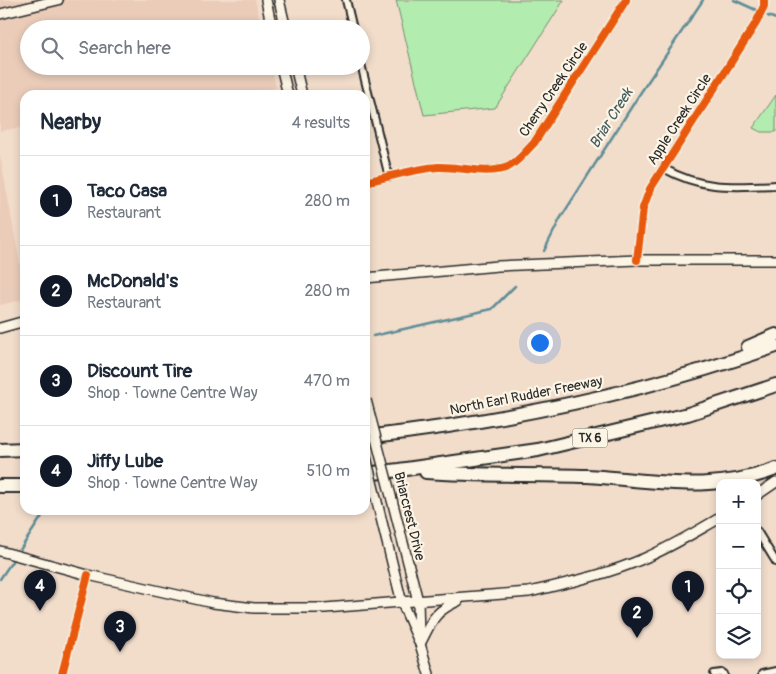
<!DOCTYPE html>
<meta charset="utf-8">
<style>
:root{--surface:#fff;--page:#f2f2f3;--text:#1f2937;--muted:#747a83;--line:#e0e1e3;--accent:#111827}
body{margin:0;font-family:Pangolin,sans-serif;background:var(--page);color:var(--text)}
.controls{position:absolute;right:15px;bottom:15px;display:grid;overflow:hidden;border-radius:10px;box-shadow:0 2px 8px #0003}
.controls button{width:45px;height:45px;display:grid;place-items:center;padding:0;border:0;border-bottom:1px solid var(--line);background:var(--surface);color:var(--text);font:25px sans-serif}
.you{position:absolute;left:539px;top:342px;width:18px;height:18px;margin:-12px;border:4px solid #fff;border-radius:50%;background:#1a73e8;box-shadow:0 0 0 8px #1a73e833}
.badge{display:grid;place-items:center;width:32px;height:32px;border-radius:50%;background:var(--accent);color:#fff;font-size:16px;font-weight:700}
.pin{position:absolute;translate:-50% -41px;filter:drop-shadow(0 1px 2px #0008)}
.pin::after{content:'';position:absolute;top:26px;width:18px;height:15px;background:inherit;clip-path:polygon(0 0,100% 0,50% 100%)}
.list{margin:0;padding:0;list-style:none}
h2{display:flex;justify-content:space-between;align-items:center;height:65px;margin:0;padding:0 20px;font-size:21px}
h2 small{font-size:16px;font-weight:400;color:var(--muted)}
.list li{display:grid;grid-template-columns:32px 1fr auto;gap:15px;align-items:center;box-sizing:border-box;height:90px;padding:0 20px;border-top:1px solid var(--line)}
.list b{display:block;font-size:19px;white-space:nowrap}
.list p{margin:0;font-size:16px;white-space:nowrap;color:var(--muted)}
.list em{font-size:16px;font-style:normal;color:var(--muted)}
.icon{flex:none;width:28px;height:28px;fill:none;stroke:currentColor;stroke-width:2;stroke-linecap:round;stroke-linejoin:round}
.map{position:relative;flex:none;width:776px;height:674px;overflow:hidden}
.search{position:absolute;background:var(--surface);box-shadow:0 2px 8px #0003;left:20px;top:20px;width:350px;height:55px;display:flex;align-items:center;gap:12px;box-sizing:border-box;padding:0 18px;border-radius:28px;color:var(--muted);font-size:19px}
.panel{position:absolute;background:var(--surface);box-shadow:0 2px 8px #0003;left:20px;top:90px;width:350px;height:425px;border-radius:15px}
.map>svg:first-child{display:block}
.built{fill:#eaccb9}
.green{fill:#b3ecaf;stroke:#6f8c6d}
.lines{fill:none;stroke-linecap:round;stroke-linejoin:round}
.stream{stroke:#5e8d96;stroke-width:2.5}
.minor-casing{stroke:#2b2b2b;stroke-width:10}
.tertiary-casing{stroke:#2b2b2b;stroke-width:12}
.secondary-casing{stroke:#2b2b2b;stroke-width:12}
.motorway-casing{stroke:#2b2b2b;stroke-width:16}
.minor{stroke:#fcf5e5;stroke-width:6}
.tertiary{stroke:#fcf5e5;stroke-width:9}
.secondary{stroke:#fcf5e5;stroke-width:9}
.motorway{stroke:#fcf5e5;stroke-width:12}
.secondary-bridge-casing{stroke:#2b2b2b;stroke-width:12;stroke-linecap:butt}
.secondary-bridge{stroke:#fcf5e5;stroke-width:9}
.cycleway-casing{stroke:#fcf5e5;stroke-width:11}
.cycleway{stroke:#e8590c;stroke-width:8}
.labels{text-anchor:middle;stroke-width:4.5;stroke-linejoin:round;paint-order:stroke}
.shield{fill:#fcf5e5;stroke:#6a6863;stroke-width:1}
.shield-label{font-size:12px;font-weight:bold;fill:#2b2b2b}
.street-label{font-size:14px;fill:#2b2b2b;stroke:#fcf5e5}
.water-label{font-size:15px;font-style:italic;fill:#445c60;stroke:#fcf5e5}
</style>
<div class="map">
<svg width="776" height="674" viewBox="0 0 776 674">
<rect width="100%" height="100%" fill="#f2ddcb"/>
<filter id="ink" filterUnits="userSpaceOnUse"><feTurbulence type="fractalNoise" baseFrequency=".02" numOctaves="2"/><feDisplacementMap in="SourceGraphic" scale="10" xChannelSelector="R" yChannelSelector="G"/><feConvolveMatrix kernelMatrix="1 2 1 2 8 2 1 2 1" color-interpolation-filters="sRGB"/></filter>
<g filter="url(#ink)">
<g class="built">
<path d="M0 0H255L262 29H29V66H271L276 88 231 95H25V127L0 131Z"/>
<path d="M0 155 25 291V299L0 305Z"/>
</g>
<g class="green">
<path d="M396 0H564L495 108 424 115Z"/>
<path d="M776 95V132H761L753 128Z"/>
</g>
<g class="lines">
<g class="stream">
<path d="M734 0 756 10"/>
<path d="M768 16 776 19"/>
<path d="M544 251 560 219 641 92 703 0"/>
<path d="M373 336 492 309 515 286"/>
<path d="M18 553 46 510"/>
<path d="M0 579 15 557"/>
</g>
<g class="minor-casing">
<g id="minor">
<path d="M346 0 353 29"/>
<path d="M361 64 389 177"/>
<path d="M663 168C702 190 732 187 776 185"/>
<path d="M365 182C389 177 413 169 438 167 460 166 486 176 508 167 518 162 526 151 534 143L626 0"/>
<path d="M637 260 643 208 650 189 756 23 764 6V0"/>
<path d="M757 531 776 562"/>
<path d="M62 674 88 575"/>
<path d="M714 674 722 673 724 674"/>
<path d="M762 674 776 671"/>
</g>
</g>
<g class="tertiary-casing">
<path id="tertiary" d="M0 14 58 0"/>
</g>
<g class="secondary-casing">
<g id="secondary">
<path d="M266 0 272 29"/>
<path d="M279 0 286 29"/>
<path d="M281 66 288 95"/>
<path d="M295 66 302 95"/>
<path d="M365 278 498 266 637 260H776"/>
<path d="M0 328 25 321"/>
<path d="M757 495 776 482"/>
<path d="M392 500 418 601 419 636"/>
<path d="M378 506 402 603 420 644 429 674"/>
<path d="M0 551 88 575 213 603 254 608H325L529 592C568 583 609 574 645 558 671 547 695 532 720 518"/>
<path d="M420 644C432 621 433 612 458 601"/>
</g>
</g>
<g class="motorway-casing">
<g id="motorway">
<path d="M748 347 776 335"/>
<path d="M365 437C505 421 643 393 776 346"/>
<path d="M0 450 25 449"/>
<path d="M426 472C480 476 533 474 587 476 653 480 711 494 776 469"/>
<path d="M365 474 399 470 538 450 688 414 776 385"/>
<path d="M0 486H25"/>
</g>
</g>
<use href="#minor" class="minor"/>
<use href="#tertiary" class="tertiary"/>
<use href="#secondary" class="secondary"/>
<use href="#motorway" class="motorway"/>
<g class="secondary-bridge-casing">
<g id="secondary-bridge">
<path d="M366 400 392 500"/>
<path d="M365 453 378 506"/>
</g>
</g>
<use href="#secondary-bridge" class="secondary-bridge"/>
<g class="cycleway-casing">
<g id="cycleway">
<path d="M365 182C389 177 413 169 438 167 460 166 486 176 508 167 518 162 526 151 534 143L626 0"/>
<path d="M637 260 643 208 650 189 756 23 764 6V0"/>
<path d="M62 674 88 575"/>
</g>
</g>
<use href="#cycleway" class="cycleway"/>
</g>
</g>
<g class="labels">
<rect class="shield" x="572.5" y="428.5" width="35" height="19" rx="4"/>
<g class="shield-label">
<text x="590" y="442">TX 6</text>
</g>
<g class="street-label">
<text transform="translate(553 89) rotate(-56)" y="5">Cherry Creek Circle</text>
<text transform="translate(679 119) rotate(-57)" y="5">Apple Creek Circle</text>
<text transform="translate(526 395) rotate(-11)" y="5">North Earl Rudder Freeway</text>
<text transform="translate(410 516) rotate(76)" y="5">Briarcrest Drive</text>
</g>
<g class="water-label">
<text transform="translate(611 118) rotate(-58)" y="5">Briar Creek</text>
</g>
</g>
</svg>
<div class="controls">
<button>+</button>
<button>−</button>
<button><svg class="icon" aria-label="locate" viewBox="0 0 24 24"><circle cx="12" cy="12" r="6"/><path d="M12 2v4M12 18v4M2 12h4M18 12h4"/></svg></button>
<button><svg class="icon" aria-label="layers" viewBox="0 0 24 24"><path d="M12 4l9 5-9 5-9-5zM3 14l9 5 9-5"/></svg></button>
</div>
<div class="you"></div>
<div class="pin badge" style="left:688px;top:612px">1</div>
<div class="pin badge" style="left:637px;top:638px">2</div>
<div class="pin badge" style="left:120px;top:652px">3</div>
<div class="pin badge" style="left:40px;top:611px">4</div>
<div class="search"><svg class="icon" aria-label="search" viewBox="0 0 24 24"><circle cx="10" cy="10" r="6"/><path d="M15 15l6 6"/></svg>Search here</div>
<section class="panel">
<h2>Nearby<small>4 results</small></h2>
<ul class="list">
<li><span class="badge">1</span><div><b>Taco Casa</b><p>Restaurant</p></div><em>280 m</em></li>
<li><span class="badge">2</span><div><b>McDonald's</b><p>Restaurant</p></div><em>280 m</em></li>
<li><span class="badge">3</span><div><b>Discount Tire</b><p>Shop · Towne Centre Way</p></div><em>470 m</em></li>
<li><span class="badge">4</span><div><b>Jiffy Lube</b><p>Shop · Towne Centre Way</p></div><em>510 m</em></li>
</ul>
</section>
</div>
